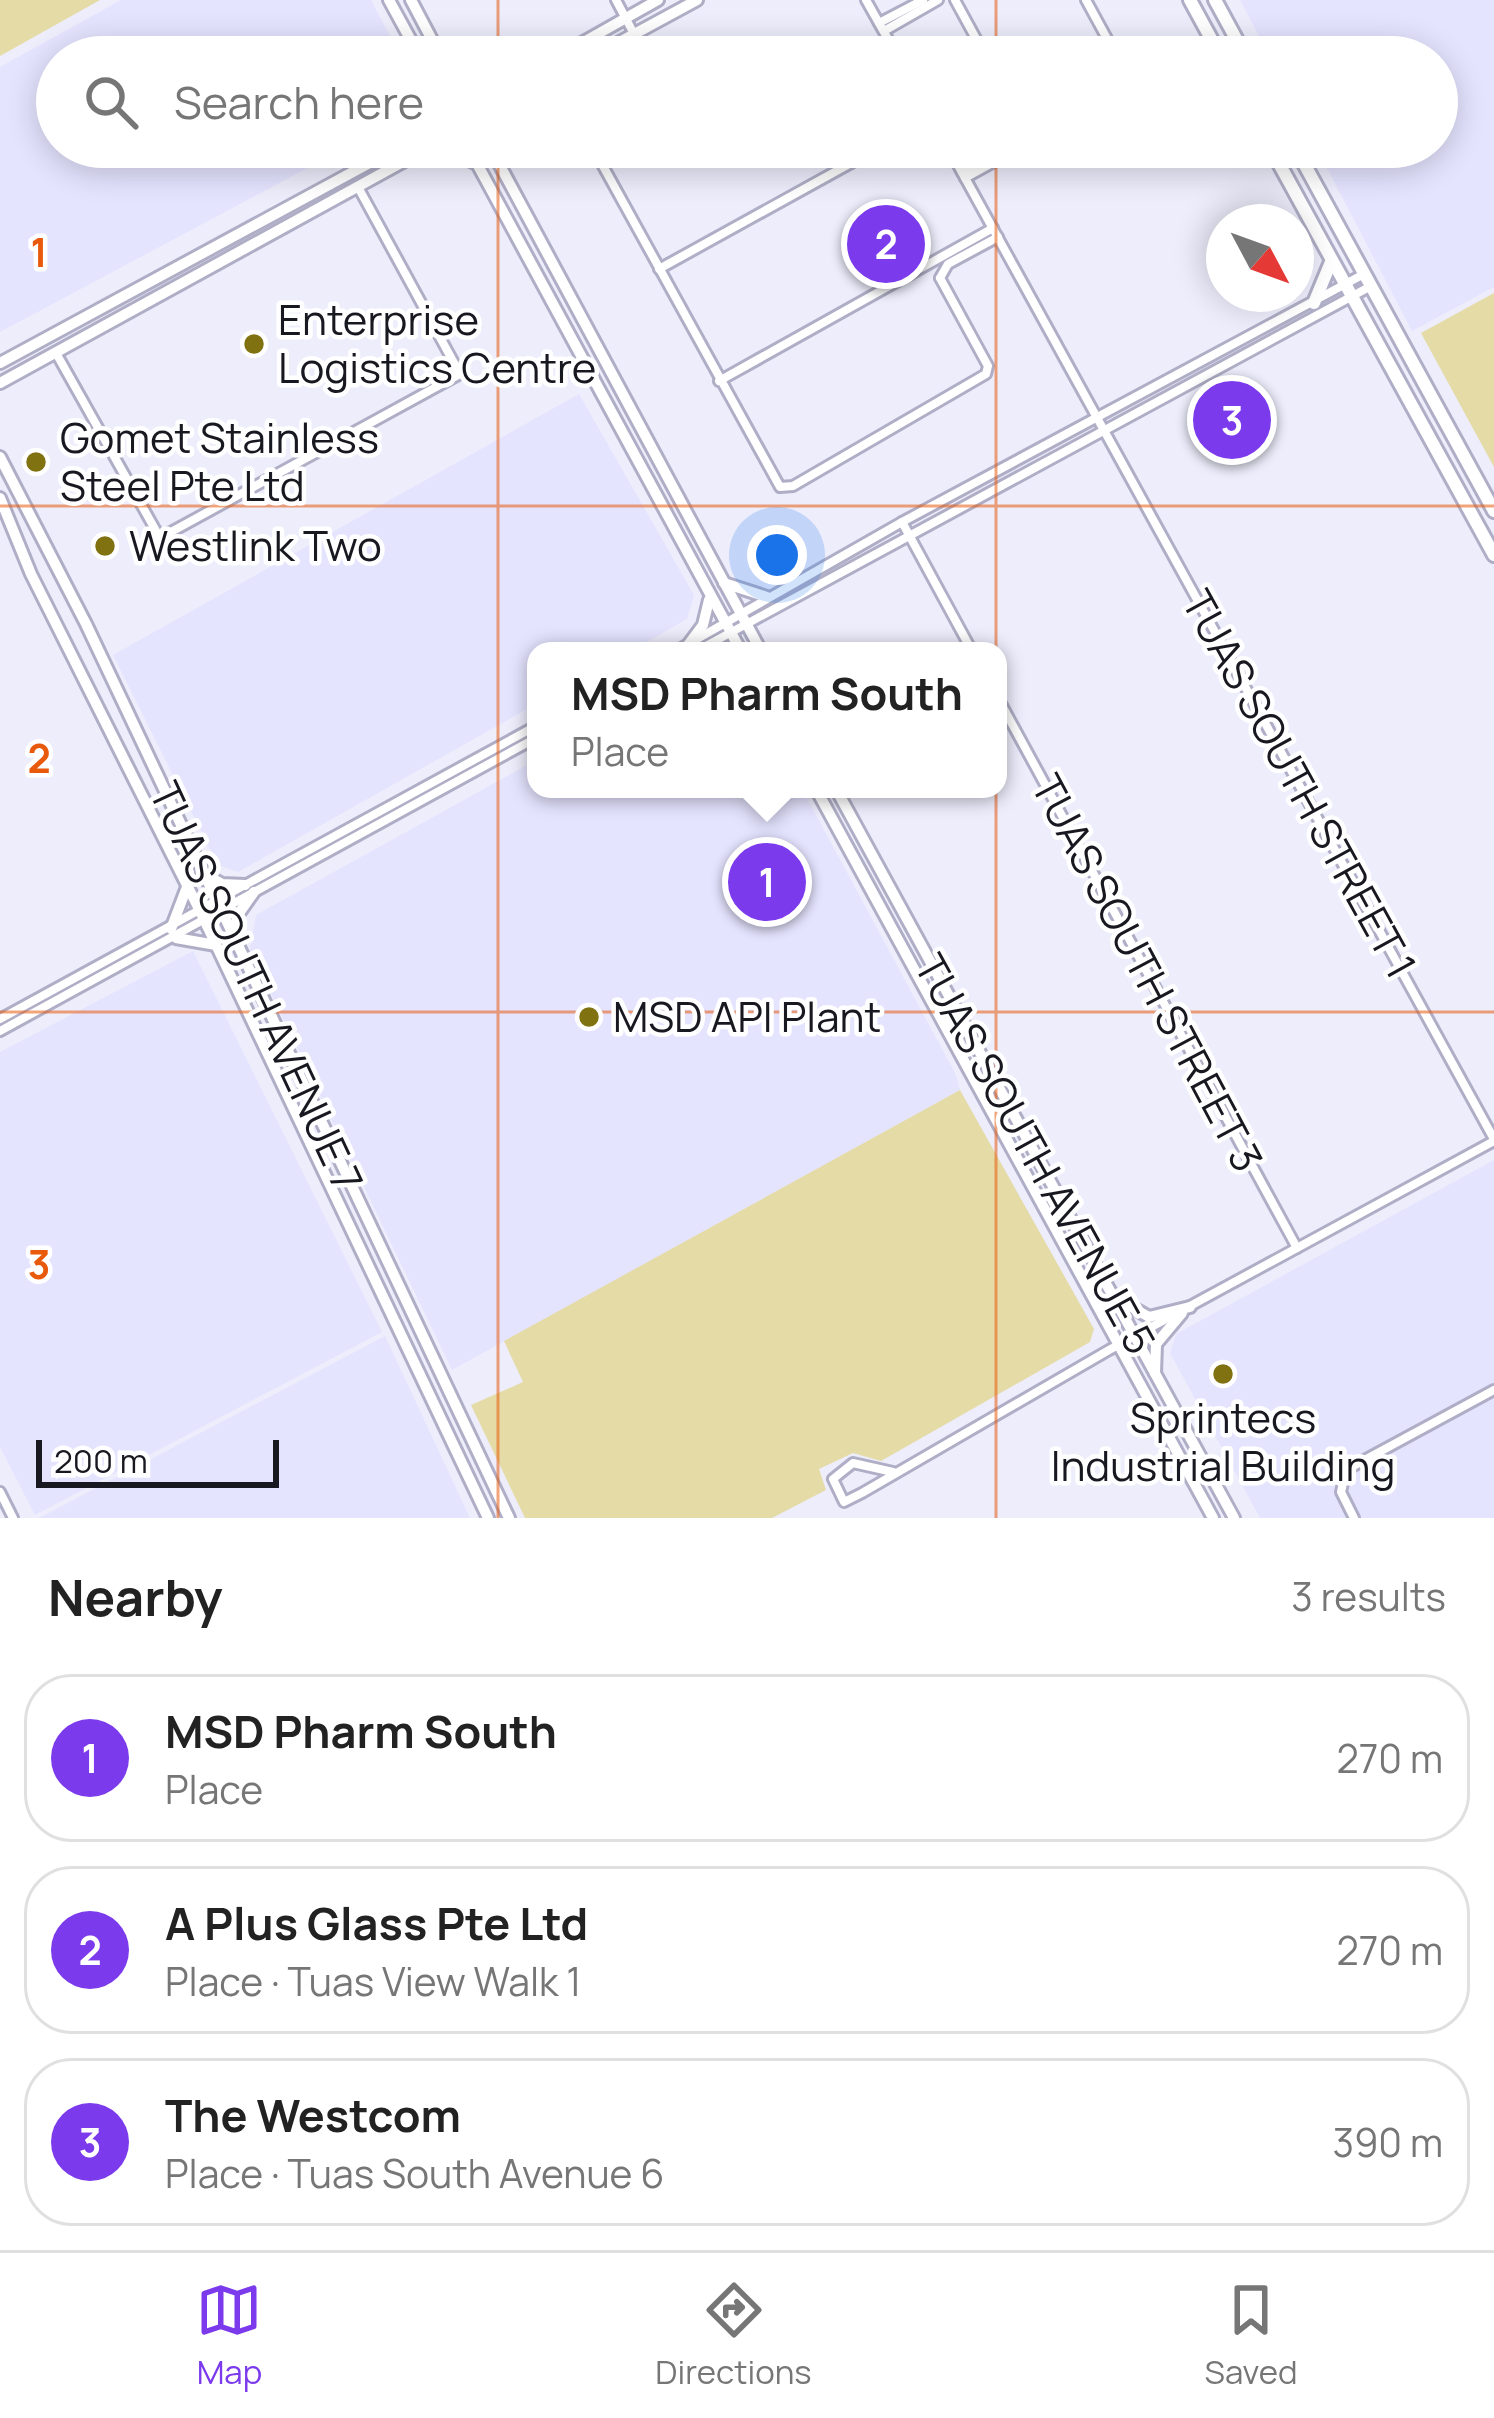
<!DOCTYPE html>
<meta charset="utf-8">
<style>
:root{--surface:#fff;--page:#f2f2f2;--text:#222;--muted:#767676;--line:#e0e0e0;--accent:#7c3aed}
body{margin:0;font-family:Manrope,sans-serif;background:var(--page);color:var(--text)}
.compass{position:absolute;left:1206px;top:204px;width:108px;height:108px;border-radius:50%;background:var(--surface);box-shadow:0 6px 30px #0003;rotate:131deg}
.scale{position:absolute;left:36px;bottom:30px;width:243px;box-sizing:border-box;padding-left:12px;border:6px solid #181820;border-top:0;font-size:33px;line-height:42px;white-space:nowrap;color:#181820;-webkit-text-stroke:9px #fff;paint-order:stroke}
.you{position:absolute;left:777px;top:555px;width:42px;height:42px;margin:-30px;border:9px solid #fff;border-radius:50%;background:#1a73e8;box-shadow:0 0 0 18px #1a73e833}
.badge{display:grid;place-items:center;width:78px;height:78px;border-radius:50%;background:var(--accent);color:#fff;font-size:39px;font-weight:700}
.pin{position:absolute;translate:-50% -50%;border:6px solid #fff;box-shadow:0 3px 12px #0006}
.popup{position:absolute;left:527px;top:642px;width:480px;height:156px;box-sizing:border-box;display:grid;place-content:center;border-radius:24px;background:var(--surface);filter:drop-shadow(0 3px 9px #0005);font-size:39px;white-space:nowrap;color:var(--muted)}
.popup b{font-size:45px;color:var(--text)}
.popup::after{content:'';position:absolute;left:50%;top:100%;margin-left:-24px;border:24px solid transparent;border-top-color:var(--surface)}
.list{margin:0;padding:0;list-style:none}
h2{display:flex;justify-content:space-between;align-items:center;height:156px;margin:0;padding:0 48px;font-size:51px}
h2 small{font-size:39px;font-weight:400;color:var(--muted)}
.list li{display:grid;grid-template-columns:78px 1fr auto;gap:36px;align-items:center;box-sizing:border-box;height:168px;margin:0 24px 24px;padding:0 24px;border:3px solid var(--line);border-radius:48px}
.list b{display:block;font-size:45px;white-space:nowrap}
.list p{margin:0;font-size:39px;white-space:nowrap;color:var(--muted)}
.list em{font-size:39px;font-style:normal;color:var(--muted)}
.icon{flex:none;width:66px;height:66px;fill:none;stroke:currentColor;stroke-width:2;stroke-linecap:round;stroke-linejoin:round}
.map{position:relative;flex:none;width:1494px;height:1518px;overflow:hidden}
.search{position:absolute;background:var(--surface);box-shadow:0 6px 30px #0003;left:36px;right:36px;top:36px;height:132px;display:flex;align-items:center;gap:30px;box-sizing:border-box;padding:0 42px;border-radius:66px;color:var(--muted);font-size:45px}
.sheet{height:732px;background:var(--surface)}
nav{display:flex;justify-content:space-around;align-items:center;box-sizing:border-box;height:168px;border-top:3px solid var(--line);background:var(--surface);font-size:33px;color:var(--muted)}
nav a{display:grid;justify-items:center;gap:6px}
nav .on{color:var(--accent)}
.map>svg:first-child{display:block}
.built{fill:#e5e4ff}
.green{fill:#e5dba6}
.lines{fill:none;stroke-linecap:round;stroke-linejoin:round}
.street-casing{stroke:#afaec6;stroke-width:14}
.secondary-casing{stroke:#afaec6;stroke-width:16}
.primary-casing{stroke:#afaec6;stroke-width:18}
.street{stroke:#fff;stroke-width:8}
.secondary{stroke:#fff;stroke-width:10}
.primary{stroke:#fff;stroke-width:12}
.grid{fill:none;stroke:#e8590c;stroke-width:3;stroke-opacity:0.55}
.poi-dot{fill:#807111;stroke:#fff;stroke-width:4.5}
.labels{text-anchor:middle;stroke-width:9;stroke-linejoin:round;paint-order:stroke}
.poi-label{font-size:42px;fill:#181820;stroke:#fff;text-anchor:start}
.street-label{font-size:42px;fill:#181820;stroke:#fff}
.grid-label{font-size:39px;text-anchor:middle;font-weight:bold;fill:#e8590c;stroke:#fff;stroke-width:9;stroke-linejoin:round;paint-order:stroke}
</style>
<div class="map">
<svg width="1494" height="1518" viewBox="0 0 1494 1518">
<rect width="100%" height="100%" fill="#ededfc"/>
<g class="built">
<path d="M121 0H371L401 57H57V147H347L0 332V67Z"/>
<path d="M1240 0H1494V287L1412 331 1316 147H1437V57H1270Z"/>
<path d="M579 394 694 595 687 619 631 651H536V704L238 872 218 865 113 655Z"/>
<path d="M536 760V789H802L956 1075 960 1090 452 1370 250 950 256 915Z"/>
<path d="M193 951 382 1332 35 1515 0 1447V1052Z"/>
<path d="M1494 1160V1518H1260L1170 1353 1176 1334Z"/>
<path d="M385 1336 470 1518H39Z"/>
</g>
<g class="green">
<path d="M0 0H100L0 56Z"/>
<path d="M1494 293V467L1421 333Z"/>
<path d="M960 1090 1094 1329 1090 1342 881 1461 853 1453 819 1469 826 1490 772 1518H525L471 1405 523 1382 504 1341Z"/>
</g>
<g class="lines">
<g class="street-casing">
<g id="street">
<path d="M616 0 634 34"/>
<path d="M866 0 898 57"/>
<path d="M955 0 986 57"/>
<path d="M1086 0 1117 57"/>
<path d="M879 23 923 0"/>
<path d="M884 31 938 0"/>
<path d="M778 57 809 46 822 57"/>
<path d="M613 147 603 166 780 487 793 486 986 374 988 366 940 278"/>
<path d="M948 147 1494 1139"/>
<path d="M962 172 1009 147"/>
<path d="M965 178 1021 147"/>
<path d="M659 269 880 147"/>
<path d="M940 278 948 264 998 237"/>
<path d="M56 353 160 538 460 374 358 187"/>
<path d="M719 381 993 228"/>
<path d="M902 522 972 651"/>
<path d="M704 647 1371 286"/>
<path d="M676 651 902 522 1364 274"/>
<path d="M998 698 1297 1248"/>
<path d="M0 1019 536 726"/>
<path d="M0 1031 536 738"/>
<path d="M893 1472 853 1463 833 1479 844 1502 862 1493 1109 1350 1494 1141"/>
<path d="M0 1492 13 1518"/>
<path d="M1354 1518 1341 1492 1346 1470 1494 1390"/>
</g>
</g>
<g class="secondary-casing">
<g id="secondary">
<path d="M389 0 420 57"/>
<path d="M411 0 441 57"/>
<path d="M557 57 658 0"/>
<path d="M592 57 697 0"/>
<path d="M468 147 741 651"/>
<path d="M490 147 761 651"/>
<path d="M425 151 444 149 475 163"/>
<path d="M0 363 399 147"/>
<path d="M0 383 430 147"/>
<path d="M0 457 86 624 509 1518"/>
<path d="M0 498 31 574 200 911 488 1518"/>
<path d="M724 583 767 597"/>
<path d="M688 645 703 625 709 600"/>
<path d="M699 650 722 651"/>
<path d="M816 789 1213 1518"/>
<path d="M836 789 1234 1518"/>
<path d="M202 873 222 884 245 885"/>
<path d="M171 929 187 887"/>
<path d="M235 937 237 916 254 892"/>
<path d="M176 938 216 945"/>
<path d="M1121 1301 1149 1317 1190 1307"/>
<path d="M1155 1373 1156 1344 1182 1313"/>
</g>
</g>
<g class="primary-casing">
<g id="primary">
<path d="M1190 0 1221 57"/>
<path d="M1215 0 1246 57"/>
<path d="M1270 147 1494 555"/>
<path d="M1295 147 1494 511"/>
<path d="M1314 303 1331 262"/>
</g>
</g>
<use href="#street" class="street"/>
<use href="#secondary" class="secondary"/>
<use href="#primary" class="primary"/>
</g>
<path class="grid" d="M498 0V57M996 0V57M498 147V1518M996 147V1518M0 506H1494M0 1012H1494"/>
<g class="poi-dot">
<circle cx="254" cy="344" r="12"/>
<circle cx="36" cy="462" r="12"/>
<circle cx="105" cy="546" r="12"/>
<circle cx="589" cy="1017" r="12"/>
<circle cx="1223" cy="1374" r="12"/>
</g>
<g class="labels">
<g class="poi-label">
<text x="278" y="335">Enterprise<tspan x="278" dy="48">Logistics Centre</tspan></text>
<text x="60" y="453">Gomet Stainless<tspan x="60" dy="48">Steel Pte Ltd</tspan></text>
<text x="129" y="561">Westlink Two</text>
<text x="613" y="1032">MSD API Plant</text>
<text x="1223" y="1433" text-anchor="middle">Sprintecs<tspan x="1223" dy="48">Industrial Building</tspan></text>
</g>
<g class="street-label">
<text transform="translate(1299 784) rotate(61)" y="15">TUAS SOUTH STREET 1</text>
<text transform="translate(1147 973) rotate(62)" y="15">TUAS SOUTH STREET 3</text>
<text transform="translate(256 987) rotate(65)" y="15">TUAS SOUTH AVENUE 7</text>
<text transform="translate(1035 1154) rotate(61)" y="15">TUAS SOUTH AVENUE 5</text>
</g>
</g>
<g class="grid-label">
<text x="39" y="267">1</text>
<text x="39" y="773">2</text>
<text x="39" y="1279">3</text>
</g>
</svg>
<svg class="compass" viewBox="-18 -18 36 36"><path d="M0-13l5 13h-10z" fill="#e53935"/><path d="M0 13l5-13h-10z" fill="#767676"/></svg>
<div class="scale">200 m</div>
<div class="you"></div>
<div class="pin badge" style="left:767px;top:882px">1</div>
<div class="popup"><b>MSD Pharm South</b>Place</div>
<div class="pin badge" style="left:886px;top:244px">2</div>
<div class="pin badge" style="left:1232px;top:420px">3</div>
<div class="search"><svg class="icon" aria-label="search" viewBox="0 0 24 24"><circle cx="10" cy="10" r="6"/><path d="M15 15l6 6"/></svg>Search here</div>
</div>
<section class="sheet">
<h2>Nearby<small>3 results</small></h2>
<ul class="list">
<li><span class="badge">1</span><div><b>MSD Pharm South</b><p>Place</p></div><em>270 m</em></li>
<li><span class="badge">2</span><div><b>A Plus Glass Pte Ltd</b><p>Place · Tuas View Walk 1</p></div><em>270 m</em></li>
<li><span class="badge">3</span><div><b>The Westcom</b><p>Place · Tuas South Avenue 6</p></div><em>390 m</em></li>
</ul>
</section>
<nav>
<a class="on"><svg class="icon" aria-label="map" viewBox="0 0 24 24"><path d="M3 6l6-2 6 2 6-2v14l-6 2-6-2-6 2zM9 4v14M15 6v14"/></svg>Map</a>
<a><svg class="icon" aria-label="directions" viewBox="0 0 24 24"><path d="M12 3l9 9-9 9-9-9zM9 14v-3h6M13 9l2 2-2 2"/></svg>Directions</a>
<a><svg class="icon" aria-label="saved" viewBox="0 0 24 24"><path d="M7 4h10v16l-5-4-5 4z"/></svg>Saved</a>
</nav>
